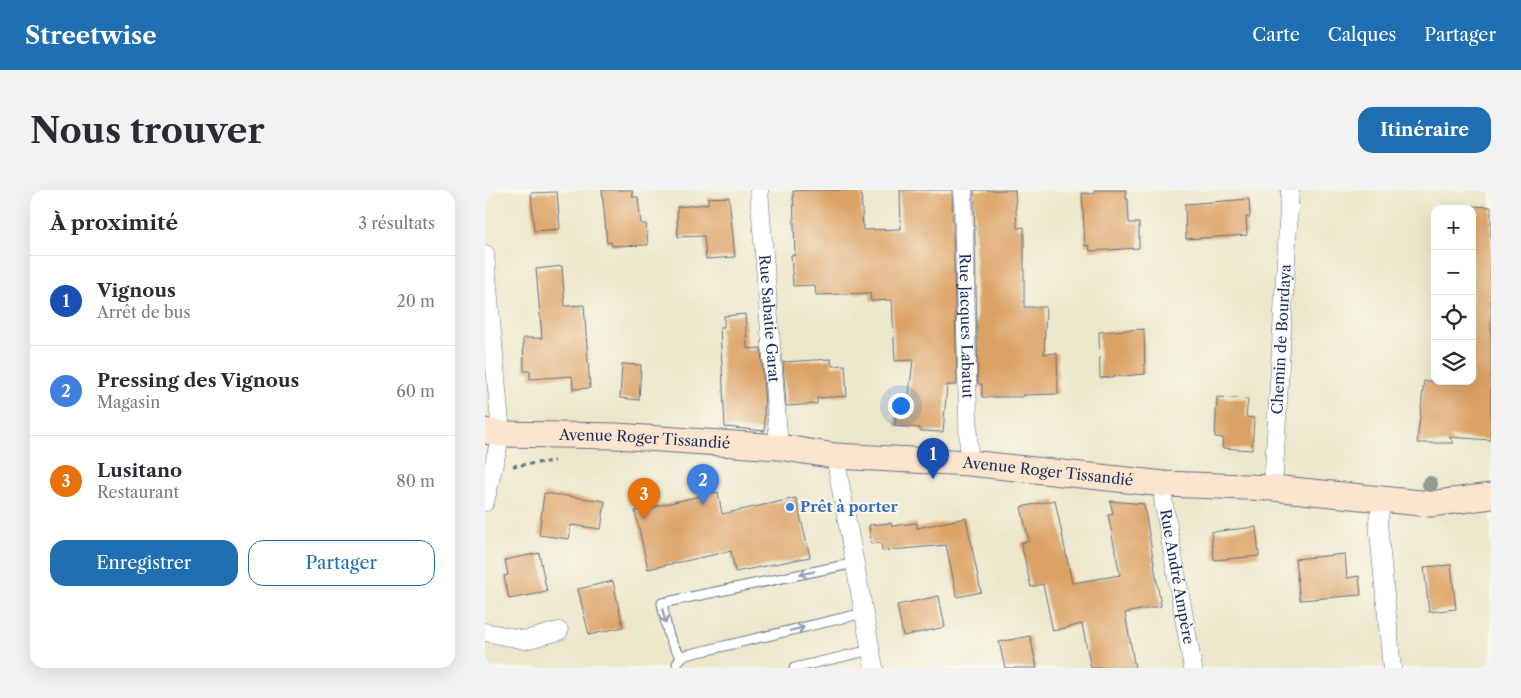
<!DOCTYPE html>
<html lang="fr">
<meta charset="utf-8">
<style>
:root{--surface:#fff;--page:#f2f2f3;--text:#2b2b33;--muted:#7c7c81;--line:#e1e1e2;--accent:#1f6fb2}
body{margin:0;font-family:"Libre Caslon Text",serif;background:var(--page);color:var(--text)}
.controls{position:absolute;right:15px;top:15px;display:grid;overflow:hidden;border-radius:10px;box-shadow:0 5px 20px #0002}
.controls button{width:45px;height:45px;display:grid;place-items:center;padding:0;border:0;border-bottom:1px solid var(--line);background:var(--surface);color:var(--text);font:25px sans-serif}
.you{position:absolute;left:415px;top:215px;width:18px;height:18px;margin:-12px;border:4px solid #fff;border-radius:50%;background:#1a73e8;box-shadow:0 0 0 8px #1a73e833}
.badge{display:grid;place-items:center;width:32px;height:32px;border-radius:50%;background:var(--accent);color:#fff;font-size:16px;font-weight:700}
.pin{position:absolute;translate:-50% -41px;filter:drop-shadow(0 1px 2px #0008)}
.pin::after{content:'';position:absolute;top:26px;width:18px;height:15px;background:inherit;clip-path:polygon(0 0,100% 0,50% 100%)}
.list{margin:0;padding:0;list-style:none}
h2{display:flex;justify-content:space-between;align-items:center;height:65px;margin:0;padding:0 20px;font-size:21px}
h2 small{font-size:16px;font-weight:400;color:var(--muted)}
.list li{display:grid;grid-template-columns:32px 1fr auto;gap:15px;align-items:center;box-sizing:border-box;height:90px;padding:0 20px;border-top:1px solid var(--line)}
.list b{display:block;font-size:19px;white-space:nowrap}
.list p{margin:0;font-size:16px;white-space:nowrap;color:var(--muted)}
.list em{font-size:16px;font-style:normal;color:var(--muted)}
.actions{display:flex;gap:10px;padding:15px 20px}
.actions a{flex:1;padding:11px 0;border:1px solid var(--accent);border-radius:15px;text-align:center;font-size:18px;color:var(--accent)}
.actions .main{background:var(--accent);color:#fff}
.icon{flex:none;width:28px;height:28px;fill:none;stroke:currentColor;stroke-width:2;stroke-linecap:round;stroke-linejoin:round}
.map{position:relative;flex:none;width:1006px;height:478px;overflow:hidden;border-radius:15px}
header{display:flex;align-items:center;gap:30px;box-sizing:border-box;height:70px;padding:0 25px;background:var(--accent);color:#fff}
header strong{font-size:24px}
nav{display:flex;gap:28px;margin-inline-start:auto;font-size:18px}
.intro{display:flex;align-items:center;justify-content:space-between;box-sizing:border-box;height:120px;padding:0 30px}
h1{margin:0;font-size:35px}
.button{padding:12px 22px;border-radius:15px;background:var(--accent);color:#fff;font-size:18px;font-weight:700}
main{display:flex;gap:30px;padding:0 30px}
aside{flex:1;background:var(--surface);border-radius:15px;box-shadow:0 5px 20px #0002}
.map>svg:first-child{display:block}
.building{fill:#dba265}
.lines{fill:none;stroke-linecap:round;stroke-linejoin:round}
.lane-casing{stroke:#646f84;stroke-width:11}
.street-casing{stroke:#646f84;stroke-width:19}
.secondary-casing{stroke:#646f84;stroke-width:27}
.path{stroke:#646f84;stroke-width:3;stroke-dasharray:4 4;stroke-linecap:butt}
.lane{stroke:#fff;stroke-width:9}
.street{stroke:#fff;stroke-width:18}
.secondary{stroke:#fce5cf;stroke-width:25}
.tree{fill:#929b91}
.oneway{stroke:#8d97ae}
.shop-dot{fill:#3f7fe0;stroke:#fbf7ec;stroke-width:2}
.labels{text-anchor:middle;stroke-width:4;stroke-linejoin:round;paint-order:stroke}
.street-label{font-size:15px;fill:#1b2f5e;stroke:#fbf7ec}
.shop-label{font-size:15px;font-weight:bold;fill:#366cbe;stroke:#fbf7ec;text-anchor:start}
</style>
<header>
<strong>Streetwise</strong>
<nav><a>Carte</a><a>Calques</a><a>Partager</a></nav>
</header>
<div class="intro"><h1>Nous trouver</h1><a class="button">Itinéraire</a></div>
<main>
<aside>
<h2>À proximité<small>3 résultats</small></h2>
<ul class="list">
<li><span class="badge" style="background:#1a4fb4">1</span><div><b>Vignous</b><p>Arrêt de bus</p></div><em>20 m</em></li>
<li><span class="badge" style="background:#3f7fe0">2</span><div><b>Pressing des Vignous</b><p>Magasin</p></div><em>60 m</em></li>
<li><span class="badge" style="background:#e8710a">3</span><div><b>Lusitano</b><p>Restaurant</p></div><em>80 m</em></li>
</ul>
<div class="actions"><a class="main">Enregistrer</a><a>Partager</a></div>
</aside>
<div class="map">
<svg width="1006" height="478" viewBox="0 0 1006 478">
<rect width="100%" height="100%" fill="#fbf7ec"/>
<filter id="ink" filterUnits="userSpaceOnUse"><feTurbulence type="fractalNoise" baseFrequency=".02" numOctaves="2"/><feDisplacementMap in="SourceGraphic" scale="10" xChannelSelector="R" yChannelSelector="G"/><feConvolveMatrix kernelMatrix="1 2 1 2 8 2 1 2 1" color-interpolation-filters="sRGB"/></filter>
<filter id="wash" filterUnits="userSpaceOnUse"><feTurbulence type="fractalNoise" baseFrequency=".0096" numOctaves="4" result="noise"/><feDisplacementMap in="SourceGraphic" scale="20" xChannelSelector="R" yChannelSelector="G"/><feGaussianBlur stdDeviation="1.12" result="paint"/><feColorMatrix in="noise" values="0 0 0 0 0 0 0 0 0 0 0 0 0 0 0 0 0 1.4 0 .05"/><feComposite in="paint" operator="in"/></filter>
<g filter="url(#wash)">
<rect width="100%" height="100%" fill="#ece7cb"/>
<g id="blocks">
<g class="building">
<path d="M117 0H147L148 7H153L156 34H161L163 55 127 56 126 52 122 53Z"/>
<path d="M323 0H376L378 40 416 39 415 0H467L472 195H462L458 242 435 241V238L410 236 412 211 423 213 428 170 410 171 407 110 386 111 385 103 331 105 330 95 308 96 306 65H310L308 1Z"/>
<path d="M489 0H530L532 38 539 37V117H561L559 164 572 163 573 204 538 205V207H497V194H493Z"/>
<path d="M610 0H641V9H643L644 33H654V58L605 61 604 55 600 56 597 3 610 4Z"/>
<path d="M72 2 75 39 49 41 46 3Z"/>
<path d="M244 7 250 67 221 69 219 46 193 47 192 17 223 14V8Z"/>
<path d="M764 9 765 27H761L762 45 701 49 700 14Z"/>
<path d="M987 16 1006 17V250L964 247 969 253H932L939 191H987Z"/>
<path d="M77 76 80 116 99 115 105 198 88 199 87 186 45 189V181H39L38 148H57L51 79Z"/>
<path d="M260 124 262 159 276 158 280 217H279L280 241 240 237 235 137H239V126Z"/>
<path d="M659 139 660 184 615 188 614 142Z"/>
<path d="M346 169 347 176 360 175 362 206 332 208V214L301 216 298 172Z"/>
<path d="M137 174 156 175 154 210 135 208Z"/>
<path d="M732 207 763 209 761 227 769 228 767 260 737 258 738 248 730 247Z"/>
<path d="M233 302 237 324 311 308 325 367 250 382 246 361 163 379 150 321Z"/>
<path d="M59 303 120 311 116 339 86 335 84 349 54 345Z"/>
<path d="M570 310 587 393 635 385 623 325 628 324 625 311 659 314 676 416 640 423 650 478H606L597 434 568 441 558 394 546 397 536 353 544 351 536 317Z"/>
<path d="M481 328 496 402 472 407 461 355 397 361 396 353 386 354 384 335 406 333 407 336 432 333V338Z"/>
<path d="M771 337 774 366 729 370 726 342Z"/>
<path d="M54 363 62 402 24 409 19 386 23 385 20 370Z"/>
<path d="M860 364 862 388 874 386 876 405 815 410 810 369Z"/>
<path d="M966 375 971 419 944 422 939 377Z"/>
<path d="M128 391 138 437 104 445 93 399Z"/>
<path d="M454 406 460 437 418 446 412 415Z"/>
<path d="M545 446 552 478H520L514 452Z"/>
</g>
</g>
</g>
<g filter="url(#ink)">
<use href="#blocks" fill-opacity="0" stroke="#646f84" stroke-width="1"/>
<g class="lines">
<g class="lane-casing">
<g id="lane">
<path d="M370 373 177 413C181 432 182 454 197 466L379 423"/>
<path d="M192 478V474L197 466"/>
<path d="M309 478 386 460"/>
</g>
</g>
<g class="street-casing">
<g id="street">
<path id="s1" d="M274 0 294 257"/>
<path id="s2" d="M478 0 484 273"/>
<path d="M0 64 16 244 0 312"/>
<path d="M350 266 389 478"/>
<path id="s3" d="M679 294 678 309 708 478"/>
<path id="s4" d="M788 298 805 0"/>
<path d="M898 309 893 331 894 343 907 478"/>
<path d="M0 442 40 450 74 441"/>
</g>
</g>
<g class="secondary-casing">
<g id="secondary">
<path id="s5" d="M0 241 16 244 131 246 294 257 350 266 484 273 679 294 788 298 945 314 1006 306"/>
</g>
</g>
<path class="path" d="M28 276 69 271"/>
<use href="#lane" class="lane"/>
<use href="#street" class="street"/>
<use href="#secondary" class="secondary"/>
</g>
<circle class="tree" cx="945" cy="294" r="8"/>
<defs><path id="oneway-shaft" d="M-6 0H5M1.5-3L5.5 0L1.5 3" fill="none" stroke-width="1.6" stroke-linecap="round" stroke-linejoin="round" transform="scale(1.25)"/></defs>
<g class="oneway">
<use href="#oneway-shaft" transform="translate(322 383) rotate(168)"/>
<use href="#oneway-shaft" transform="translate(179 426) rotate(77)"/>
<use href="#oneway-shaft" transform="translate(312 439) rotate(-13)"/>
</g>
</g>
<circle class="shop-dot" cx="305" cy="317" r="5"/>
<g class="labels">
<g class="street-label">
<text dy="5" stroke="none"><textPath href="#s1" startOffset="129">Rue Sabatie Garat</textPath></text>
<text dy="5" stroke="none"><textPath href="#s2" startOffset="136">Rue Jacques Labatut</textPath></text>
<text dy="5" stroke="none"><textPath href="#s4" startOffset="149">Chemin de Bourdaya</textPath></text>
<text dy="5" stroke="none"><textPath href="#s5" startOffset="160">Avenue Roger Tissandié</textPath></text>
<text dy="5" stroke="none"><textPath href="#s5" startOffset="565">Avenue Roger Tissandié</textPath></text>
<text dy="5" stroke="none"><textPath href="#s3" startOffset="94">Rue André Ampère</textPath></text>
</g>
<g class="shop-label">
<text x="315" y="322">Prêt à porter</text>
</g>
</g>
</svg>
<div class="controls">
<button>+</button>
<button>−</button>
<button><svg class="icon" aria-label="locate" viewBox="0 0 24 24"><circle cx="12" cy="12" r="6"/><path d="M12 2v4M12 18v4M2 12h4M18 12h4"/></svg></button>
<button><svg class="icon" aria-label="layers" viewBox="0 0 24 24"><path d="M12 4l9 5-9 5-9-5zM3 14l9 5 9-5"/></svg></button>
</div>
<div class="you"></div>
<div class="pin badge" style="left:448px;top:289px;background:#1a4fb4">1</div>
<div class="pin badge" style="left:218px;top:315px;background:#3f7fe0">2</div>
<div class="pin badge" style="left:159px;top:329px;background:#e8710a">3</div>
</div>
</main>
